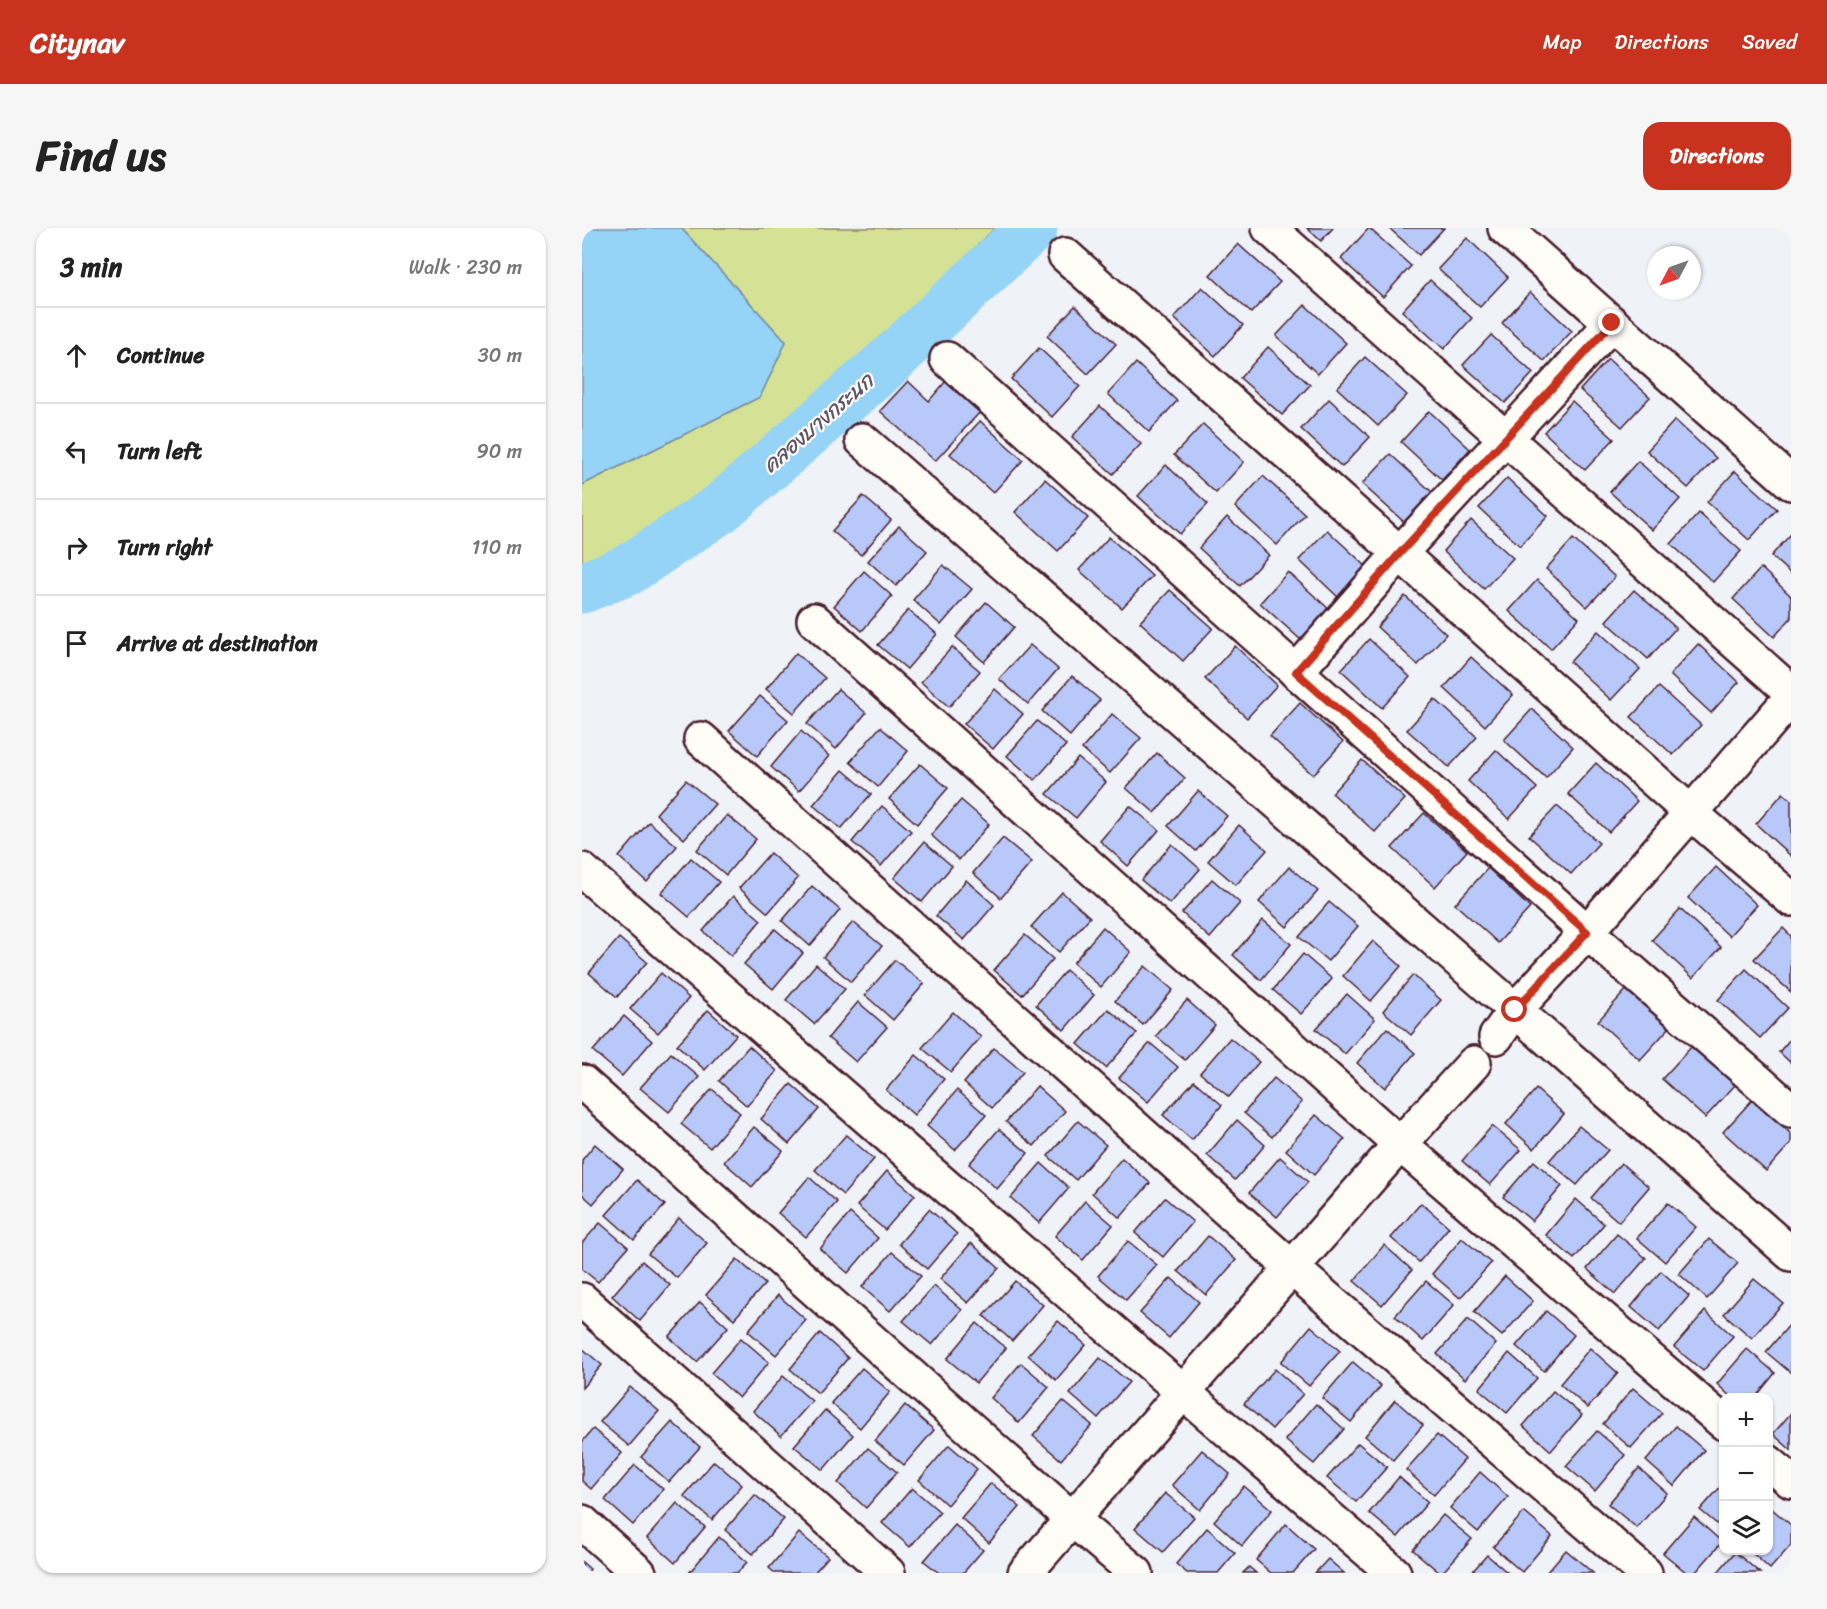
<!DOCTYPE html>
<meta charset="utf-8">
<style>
:root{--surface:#fff;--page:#f6f6f6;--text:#222;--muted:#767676;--line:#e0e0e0;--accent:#c8321e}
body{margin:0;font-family:Sriracha,"Playpen Sans Thai",sans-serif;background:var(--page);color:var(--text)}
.controls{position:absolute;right:18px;bottom:18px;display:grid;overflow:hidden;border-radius:12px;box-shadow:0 2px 4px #0004}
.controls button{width:54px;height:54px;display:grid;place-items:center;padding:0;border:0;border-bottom:2px solid var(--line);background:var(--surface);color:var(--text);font:30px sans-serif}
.compass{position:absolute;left:1065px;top:18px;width:54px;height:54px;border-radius:50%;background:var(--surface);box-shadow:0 2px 4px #0004;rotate:229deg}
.stop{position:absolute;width:18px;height:18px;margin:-14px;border:4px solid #c8321e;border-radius:50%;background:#fff}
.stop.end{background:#c8321e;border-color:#fff;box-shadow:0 2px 6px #0008}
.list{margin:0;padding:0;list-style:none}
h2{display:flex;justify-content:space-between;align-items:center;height:78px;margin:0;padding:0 24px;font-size:26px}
h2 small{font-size:20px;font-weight:400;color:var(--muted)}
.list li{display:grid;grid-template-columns:39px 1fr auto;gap:18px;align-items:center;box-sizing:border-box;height:96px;padding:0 24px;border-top:2px solid var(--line)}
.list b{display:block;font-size:22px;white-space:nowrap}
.list em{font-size:20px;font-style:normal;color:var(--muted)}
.icon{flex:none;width:33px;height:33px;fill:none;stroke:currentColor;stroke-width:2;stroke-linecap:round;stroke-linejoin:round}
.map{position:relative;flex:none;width:1209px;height:1345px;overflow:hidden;border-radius:18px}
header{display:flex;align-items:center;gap:36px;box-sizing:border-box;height:84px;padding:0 30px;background:var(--accent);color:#fff}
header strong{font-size:28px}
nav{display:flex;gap:33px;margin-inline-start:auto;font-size:21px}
.intro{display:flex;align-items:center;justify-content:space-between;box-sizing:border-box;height:144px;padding:0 36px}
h1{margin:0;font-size:42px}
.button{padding:15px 27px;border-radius:18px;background:var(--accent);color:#fff;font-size:21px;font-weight:700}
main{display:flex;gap:36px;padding:0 36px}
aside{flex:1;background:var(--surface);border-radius:18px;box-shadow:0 2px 4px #0004}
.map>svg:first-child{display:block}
.green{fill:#d5e295;stroke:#908060;stroke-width:1.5}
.water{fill:#95d4f6;stroke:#778ca5;stroke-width:1.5}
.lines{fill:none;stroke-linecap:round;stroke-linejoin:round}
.river{stroke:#95d4f6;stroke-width:51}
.building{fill:#b8c8f9;stroke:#4a1f2b;stroke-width:1.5}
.minor-casing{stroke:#4a1f2b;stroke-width:38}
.minor{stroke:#fdfcf7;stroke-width:33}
.route{stroke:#c8321e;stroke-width:8}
.labels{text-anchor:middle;stroke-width:4.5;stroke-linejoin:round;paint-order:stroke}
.water-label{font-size:21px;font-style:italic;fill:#605568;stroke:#fdfcf7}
</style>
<header>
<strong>Citynav</strong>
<nav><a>Map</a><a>Directions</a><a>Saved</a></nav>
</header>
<div class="intro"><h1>Find us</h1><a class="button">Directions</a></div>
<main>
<aside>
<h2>3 min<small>Walk · 230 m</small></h2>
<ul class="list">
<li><svg class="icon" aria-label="ahead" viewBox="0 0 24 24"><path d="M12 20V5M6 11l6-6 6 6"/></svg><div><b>Continue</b></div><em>30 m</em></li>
<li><svg class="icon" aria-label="left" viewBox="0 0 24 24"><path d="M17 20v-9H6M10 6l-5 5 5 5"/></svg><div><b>Turn left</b></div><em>90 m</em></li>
<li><svg class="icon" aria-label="right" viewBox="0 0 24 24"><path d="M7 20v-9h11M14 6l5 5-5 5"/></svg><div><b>Turn right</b></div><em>110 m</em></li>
<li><svg class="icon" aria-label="arrive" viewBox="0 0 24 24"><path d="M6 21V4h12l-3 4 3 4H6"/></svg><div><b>Arrive at destination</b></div></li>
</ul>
</aside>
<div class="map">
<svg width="1209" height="1345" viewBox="0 0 1209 1345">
<rect width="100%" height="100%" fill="#eff2f7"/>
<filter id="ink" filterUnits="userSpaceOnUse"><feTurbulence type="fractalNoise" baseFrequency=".0167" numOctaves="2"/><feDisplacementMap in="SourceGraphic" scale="12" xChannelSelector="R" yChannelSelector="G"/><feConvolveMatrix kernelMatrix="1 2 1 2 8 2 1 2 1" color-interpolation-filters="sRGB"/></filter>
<g filter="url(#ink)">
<path class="green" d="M99 0H413L299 112 99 291 0 341V257L178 169 204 114Z"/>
<path class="water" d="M0 0H99L204 114 178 169 0 257Z"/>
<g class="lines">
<path class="river" d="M0 360 46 342 139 280 310 131 450 0"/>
</g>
<g class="building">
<path d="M725 0H751L739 13Z"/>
<path d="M787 0 829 38 801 69 759 31Z"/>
<path d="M807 0H862L837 27Z"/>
<path d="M885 10 926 49 898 79 856 41Z"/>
<path d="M656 16 698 54 669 85 628 47Z"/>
<path d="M848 52 890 90 862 121 820 83Z"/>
<path d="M620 59 661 97 633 128 592 90Z"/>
<path d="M948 64 990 103 962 133 920 95Z"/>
<path d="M723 77 764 115 736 146 694 108Z"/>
<path d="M493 78 534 116 506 146 465 108Z"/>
<path d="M909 107 951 145 923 175 881 137Z"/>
<path d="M686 119 728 157 700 187 658 150Z"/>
<path d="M457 120 498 158 470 189 429 151Z"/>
<path d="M783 129 825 167 796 198 755 160Z"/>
<path d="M1026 131 1068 169 1040 199 998 162Z"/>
<path d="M554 135 595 173 567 204 526 166Z"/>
<path d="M326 153 347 173 364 153 398 184 353 233 298 183Z"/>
<path d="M747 171 788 209 760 239 719 201Z"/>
<path d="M990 173 1032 211 1003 242 962 204Z"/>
<path d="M518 178 559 216 531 246 490 209Z"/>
<path d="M847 183 888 221 860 252 819 214Z"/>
<path d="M1093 192 1134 230 1106 260 1065 223Z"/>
<path d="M398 193 441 232 411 265 368 226Z"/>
<path d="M621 196 662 234 634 265 592 227Z"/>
<path d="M808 226 850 264 822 294 780 256Z"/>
<path d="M1056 233 1098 271 1070 302 1028 264Z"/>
<path d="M584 237 626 276 598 306 556 268Z"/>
<path d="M1153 243 1195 281 1167 312 1125 274Z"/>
<path d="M681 248 723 286 695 317 653 279Z"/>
<path d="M925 250 966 288 938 318 897 280Z"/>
<path d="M463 251 506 290 476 323 433 284Z"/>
<path d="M281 268 309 292 279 327 250 303Z"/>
<path d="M1117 285 1159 323 1131 354 1089 316Z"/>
<path d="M645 289 687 327 658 358 617 320Z"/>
<path d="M889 292 931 330 902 361 861 323Z"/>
<path d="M317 298 345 323 314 358 286 333Z"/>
<path d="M745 302 786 340 758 371 717 332Z"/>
<path d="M1209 306V346L1189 328Z"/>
<path d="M527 309 570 348 540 380 497 342Z"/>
<path d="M991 311 1033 349 1005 379 964 341Z"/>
<path d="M361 337 390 361 359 397 331 372Z"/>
<path d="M1179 340 1209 368V390L1192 409 1151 371Z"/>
<path d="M282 343 310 368 280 403 252 378Z"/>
<path d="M706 344 748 382 720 413 678 375Z"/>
<path d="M955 352 997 390 969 421 927 383Z"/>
<path d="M588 362 631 400 601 433 558 394Z"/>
<path d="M1052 362 1094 400 1066 431 1024 393Z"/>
<path d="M823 368 864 406 836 437 795 399Z"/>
<path d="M404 374 432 399 402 434 374 409Z"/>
<path d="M326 382 355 406 325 441 296 417Z"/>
<path d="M1016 403 1058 441 1029 472 988 434Z"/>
<path d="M787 411 828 449 800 480 759 442Z"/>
<path d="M1116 416 1157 454 1129 485 1088 447Z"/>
<path d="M448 417 476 441 446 476 417 451Z"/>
<path d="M653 418 695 457 665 490 623 451Z"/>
<path d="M370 419 398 443 367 479 339 454Z"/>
<path d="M214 425 243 450 212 485 184 461Z"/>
<path d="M889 429 931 467 903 498 862 460Z"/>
<path d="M490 448 518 472 488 508 460 483Z"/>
<path d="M1077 459 1119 497 1091 527 1049 489Z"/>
<path d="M256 461 284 485 254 521 225 496Z"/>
<path d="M413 461 441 486 411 521 382 496Z"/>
<path d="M178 468 206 492 175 528 147 503Z"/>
<path d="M853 471 895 509 867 539 825 502Z"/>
<path d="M718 475 761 514 731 547 688 508Z"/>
<path d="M950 481 991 519 964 550 922 512Z"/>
<path d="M530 486 559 510 528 545 500 521Z"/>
<path d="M455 493 484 517 453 552 425 528Z"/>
<path d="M298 499 326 523 296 559 268 534Z"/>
<path d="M219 503 247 528 217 563 189 539Z"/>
<path d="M914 522 955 560 927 591 886 553Z"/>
<path d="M575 525 603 550 573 585 544 560Z"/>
<path d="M496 530 524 554 494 590 465 566Z"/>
<path d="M780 532 823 571 793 604 750 565Z"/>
<path d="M1014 535 1055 573 1027 604 986 566Z"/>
<path d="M338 536 366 560 335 596 307 571Z"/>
<path d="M261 542 289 566 259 601 231 577Z"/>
<path d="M104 552 133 576 102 611 74 586Z"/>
<path d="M616 563 645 588 614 623 586 598Z"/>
<path d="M1201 565 1209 572V628L1174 596Z"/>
<path d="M379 572 407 596 377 632 349 607Z"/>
<path d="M300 578 329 603 299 638 270 614Z"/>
<path d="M548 578 577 602 546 638 518 613Z"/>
<path d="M975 578 1017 615 989 646 947 608Z"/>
<path d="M842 585 885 623 853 659 810 620Z"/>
<path d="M145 587 174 611 144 647 115 622Z"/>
<path d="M67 594 95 618 65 654 37 629Z"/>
<path d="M657 597 685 622 654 657 626 633Z"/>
<path d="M421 610 450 634 419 670 391 645Z"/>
<path d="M342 614 370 638 340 674 312 650Z"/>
<path d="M590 616 618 641 588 676 559 652Z"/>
<path d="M188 625 216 650 186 685 157 660Z"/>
<path d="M109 630 137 654 107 689 79 665Z"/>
<path d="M707 639 736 663 705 699 677 674Z"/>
<path d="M1134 639 1175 677 1147 708 1106 670Z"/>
<path d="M906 640 948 680 916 715 873 676Z"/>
<path d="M630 651 658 675 628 710 600 685Z"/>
<path d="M384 652 412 677 382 712 354 688Z"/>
<path d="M230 658 258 682 228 718 200 693Z"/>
<path d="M480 664 508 689 477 724 449 699Z"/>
<path d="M151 668 179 692 149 728 121 703Z"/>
<path d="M747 674 776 698 746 733 717 709Z"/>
<path d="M1098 681 1139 719 1111 750 1070 712Z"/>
<path d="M681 692 709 716 679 752 651 727Z"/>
<path d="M271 694 300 718 269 754 241 729Z"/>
<path d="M521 699 549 724 519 759 491 735Z"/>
<path d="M1201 700 1209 708V764L1172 731Z"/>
<path d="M193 701 221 725 191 761 162 736Z"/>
<path d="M443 707 471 731 440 767 412 742Z"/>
<path d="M37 710 65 734 35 769 7 745Z"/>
<path d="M791 713 819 738 789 773 761 748Z"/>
<path d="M721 726 750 751 719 786 691 762Z"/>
<path d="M313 732 342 756 311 792 283 767Z"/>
<path d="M234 736 263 761 232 796 204 772Z"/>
<path d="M563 738 591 762 561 797 533 773Z"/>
<path d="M1164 741 1206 780 1178 810 1136 772Z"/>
<path d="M484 742 512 767 482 802 454 777Z"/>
<path d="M79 745 107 770 76 805 48 781Z"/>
<path d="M831 747 859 772 829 807 801 783Z"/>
<path d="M1046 760 1088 799 1058 832 1016 793Z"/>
<path d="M765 766 793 791 763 826 734 801Z"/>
<path d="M605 772 633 797 603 832 574 808Z"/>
<path d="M276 774 305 799 274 834 246 810Z"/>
<path d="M526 781 555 805 524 840 496 816Z"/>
<path d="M126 782 154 807 123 842 95 817Z"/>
<path d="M371 784 399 809 369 844 340 820Z"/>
<path d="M42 788 70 813 40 848 11 823Z"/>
<path d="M805 800 833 825 803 860 775 835Z"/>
<path d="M648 810 677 834 647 869 618 845Z"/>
<path d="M1209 810V835L1197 824Z"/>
<path d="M568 815 596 839 566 874 537 850Z"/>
<path d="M167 818 195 843 165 878 137 853Z"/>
<path d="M1110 818 1153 857 1123 890 1080 851Z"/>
<path d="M412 820 441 844 410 880 382 855Z"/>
<path d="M89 825 117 849 87 884 58 860Z"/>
<path d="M334 827 362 851 332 887 304 862Z"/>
<path d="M692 850 720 874 690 909 662 885Z"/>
<path d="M612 853 640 877 610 912 581 887Z"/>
<path d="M209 856 237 881 207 916 179 891Z"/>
<path d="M455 858 483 883 452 918 424 894Z"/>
<path d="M130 861 158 885 128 920 99 896Z"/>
<path d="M954 861 982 886 952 921 924 896Z"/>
<path d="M375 862 404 887 373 922 345 898Z"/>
<path d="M1171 871 1209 906V915L1184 943 1141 904Z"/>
<path d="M734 887 763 911 732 947 704 922Z"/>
<path d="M655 892 683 917 653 952 625 927Z"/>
<path d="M496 893 524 917 494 952 466 928Z"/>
<path d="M910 898 939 922 908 957 880 933Z"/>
<path d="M997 898 1026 922 995 957 967 933Z"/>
<path d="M172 899 201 923 170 959 142 934Z"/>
<path d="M417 901 446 925 415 961 387 936Z"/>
<path d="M264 907 292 931 261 967 233 942Z"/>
<path d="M13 916 41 941 11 976 0 966V932Z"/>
<path d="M698 929 726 954 695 989 667 965Z"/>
<path d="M540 930 568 955 538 990 510 965Z"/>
<path d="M952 933 980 958 950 993 921 969Z"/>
<path d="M459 935 487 960 457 995 429 970Z"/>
<path d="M1039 935 1067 959 1037 994 1009 970Z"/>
<path d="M305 943 333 967 303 1002 275 978Z"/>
<path d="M227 949 255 974 224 1009 196 985Z"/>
<path d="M55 952 83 977 52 1012 24 987Z"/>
<path d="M583 970 611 994 581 1029 553 1005Z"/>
<path d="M994 971 1022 996 992 1031 964 1007Z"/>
<path d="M503 973 531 997 501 1032 473 1008Z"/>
<path d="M839 975 867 999 837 1034 809 1010Z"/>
<path d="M1086 975 1114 999 1083 1034 1055 1010Z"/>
<path d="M347 981 375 1006 345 1041 317 1016Z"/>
<path d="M268 985 296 1010 266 1045 238 1021Z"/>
<path d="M97 990 125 1015 95 1050 66 1026Z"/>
<path d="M18 995 46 1019 16 1054 0 1041V1015Z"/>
<path d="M1035 1006 1064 1030 1033 1066 1005 1041Z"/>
<path d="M626 1008 654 1032 624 1067 596 1043Z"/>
<path d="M880 1010 909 1035 878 1070 850 1046Z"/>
<path d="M1127 1011 1156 1035 1125 1071 1097 1046Z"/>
<path d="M546 1013 575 1037 544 1072 516 1048Z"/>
<path d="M389 1015 417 1040 386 1075 358 1051Z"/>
<path d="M802 1017 830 1042 800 1077 772 1053Z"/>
<path d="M310 1024 339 1048 308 1083 280 1059Z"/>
<path d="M155 1031 183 1056 152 1091 124 1067Z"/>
<path d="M60 1033 88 1057 58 1093 30 1068Z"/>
<path d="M1079 1043 1107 1068 1077 1103 1049 1079Z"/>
<path d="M923 1048 951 1073 920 1108 892 1084Z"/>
<path d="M589 1050 617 1074 587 1110 558 1085Z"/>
<path d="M1172 1051 1201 1075 1170 1110 1142 1086Z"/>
<path d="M433 1053 461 1077 430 1113 402 1088Z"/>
<path d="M844 1053 872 1077 841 1113 813 1088Z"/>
<path d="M352 1058 380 1082 350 1117 321 1093Z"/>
<path d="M196 1067 224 1092 194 1127 166 1103Z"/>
<path d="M118 1074 146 1099 115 1134 87 1109Z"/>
<path d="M964 1083 992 1107 962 1143 934 1118Z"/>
<path d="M1123 1083 1151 1108 1121 1143 1092 1119Z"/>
<path d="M886 1091 914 1116 883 1151 855 1126Z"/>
<path d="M476 1093 504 1117 474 1152 446 1127Z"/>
<path d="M395 1095 424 1120 394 1155 365 1131Z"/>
<path d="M1209 1095V1145L1184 1124Z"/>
<path d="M729 1098 758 1123 727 1158 699 1134Z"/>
<path d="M238 1105 266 1130 236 1165 208 1141Z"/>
<path d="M159 1110 187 1134 157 1170 129 1145Z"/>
<path d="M0 1120 20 1137 0 1160Z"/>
<path d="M1008 1120 1036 1145 1006 1180 978 1156Z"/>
<path d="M1165 1121 1193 1145 1173 1170H1150L1135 1156Z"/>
<path d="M927 1125 955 1150 925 1185 897 1161Z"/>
<path d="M518 1130 547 1154 516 1190 488 1166Z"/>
<path d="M771 1134 799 1158 769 1194 740 1170Z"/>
<path d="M439 1135 467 1159 437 1195 409 1170Z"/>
<path d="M280 1140 308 1164 278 1200 249 1175Z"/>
<path d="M693 1141 721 1166 690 1201 662 1176Z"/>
<path d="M201 1148 230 1173 199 1208 171 1183Z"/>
<path d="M48 1159 77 1183 47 1218 18 1194Z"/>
<path d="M1051 1160 1080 1185 1049 1220 1021 1196Z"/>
<path d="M971 1163 1000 1187 969 1223 941 1198Z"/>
<path d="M813 1172 841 1197 811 1232 783 1208Z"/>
<path d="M481 1173 510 1197 479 1232 451 1208Z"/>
<path d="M734 1176 762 1201 732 1236 703 1212Z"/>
<path d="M323 1177 352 1202 322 1237 293 1213Z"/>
<path d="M243 1182 271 1207 241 1242 212 1218Z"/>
<path d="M1209 1185V1222L1191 1206Z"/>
<path d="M90 1194 118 1219 87 1254 59 1229Z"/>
<path d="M1094 1198 1122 1222 1092 1258 1064 1233Z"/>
<path d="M11 1201 40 1225 9 1261 0 1253V1214Z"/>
<path d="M1015 1203 1043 1227 1013 1263 984 1238Z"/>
<path d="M855 1207 883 1231 852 1267 824 1242Z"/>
<path d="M776 1215 805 1239 774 1274 745 1250Z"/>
<path d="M367 1217 395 1241 365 1277 337 1252Z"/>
<path d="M286 1220 315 1244 284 1280 256 1255Z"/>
<path d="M620 1222 648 1246 618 1282 590 1257Z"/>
<path d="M132 1233 160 1257 130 1292 102 1268Z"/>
<path d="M53 1237 81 1261 51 1297 23 1272Z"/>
<path d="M1057 1240 1085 1265 1055 1300 1026 1276Z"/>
<path d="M898 1244 926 1269 896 1304 868 1280Z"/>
<path d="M817 1249 846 1274 816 1309 787 1285Z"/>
<path d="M409 1255 438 1279 407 1315 379 1290Z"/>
<path d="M1142 1255V1302L1118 1282Z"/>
<path d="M662 1258 690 1282 660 1318 632 1293Z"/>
<path d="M330 1260 358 1284 328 1319 300 1295Z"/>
<path d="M583 1265 612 1289 581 1324 553 1300Z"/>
<path d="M173 1267 202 1291 171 1326 143 1302Z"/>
<path d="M95 1275 123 1299 93 1335 65 1310Z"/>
<path d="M1190 1281 1209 1297V1317L1188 1341 1167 1322H1186V1286Z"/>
<path d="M942 1284 970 1308 940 1344 911 1319Z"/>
<path d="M861 1287 890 1311 860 1345H858L831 1322Z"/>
<path d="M1112 1289 1140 1314 1113 1345H1105L1081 1325Z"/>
<path d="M704 1296 732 1321 711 1345H689L674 1332Z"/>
<path d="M373 1297 401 1322 381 1345H357L342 1333Z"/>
<path d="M625 1300 653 1325 636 1345H605L594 1336Z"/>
<path d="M217 1305 246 1329 232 1345H193L187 1340Z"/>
<path d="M137 1309 165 1334 155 1345H107Z"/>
<path d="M984 1322 1011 1345H964Z"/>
<path d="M1153 1324 1178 1345H1135Z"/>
<path d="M905 1327 926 1345H889Z"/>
<path d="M746 1331 762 1345H733Z"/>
<path d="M0 1334 8 1341 5 1345H0Z"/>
<path d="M667 1339 674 1345H661Z"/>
</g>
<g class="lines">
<g class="minor-casing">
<g id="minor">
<path d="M687 0 1209 464"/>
<path d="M923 0 1209 255"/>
<path d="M483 27 1109 585 1209 671"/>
<path d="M365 131 1005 704 1209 882"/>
<path d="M280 212 933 782 1209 1026"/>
<path d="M232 392 818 916 1142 1195"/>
<path d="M714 444 818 325 1030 95"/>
<path d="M119 511 710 1040 1063 1345"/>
<path d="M0 642 601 1164 812 1345"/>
<path d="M914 809 933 782 1005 704 1209 470"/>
<path d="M0 854 490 1291 554 1345"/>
<path d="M0 1072 306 1345"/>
<path d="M1186 1234 1209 1253"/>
<path d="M0 1294 57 1345"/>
<path d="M443 1345 818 916 892 835"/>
</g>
</g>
<use href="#minor" class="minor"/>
</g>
</g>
<g class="lines" filter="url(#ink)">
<path class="route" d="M933 782 1005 704 714 444 818 325 1030 95"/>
</g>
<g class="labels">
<g class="water-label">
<text transform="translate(236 195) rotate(-41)" y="7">คลองบางกระนก</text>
</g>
</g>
</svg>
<div class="controls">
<button>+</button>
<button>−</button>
<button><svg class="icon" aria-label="layers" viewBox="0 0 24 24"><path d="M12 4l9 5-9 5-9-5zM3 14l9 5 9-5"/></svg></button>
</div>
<svg class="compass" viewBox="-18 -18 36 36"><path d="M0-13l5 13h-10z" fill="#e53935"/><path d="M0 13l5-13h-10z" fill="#767676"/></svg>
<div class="stop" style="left:933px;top:782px"></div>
<div class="stop end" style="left:1030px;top:95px"></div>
</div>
</main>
